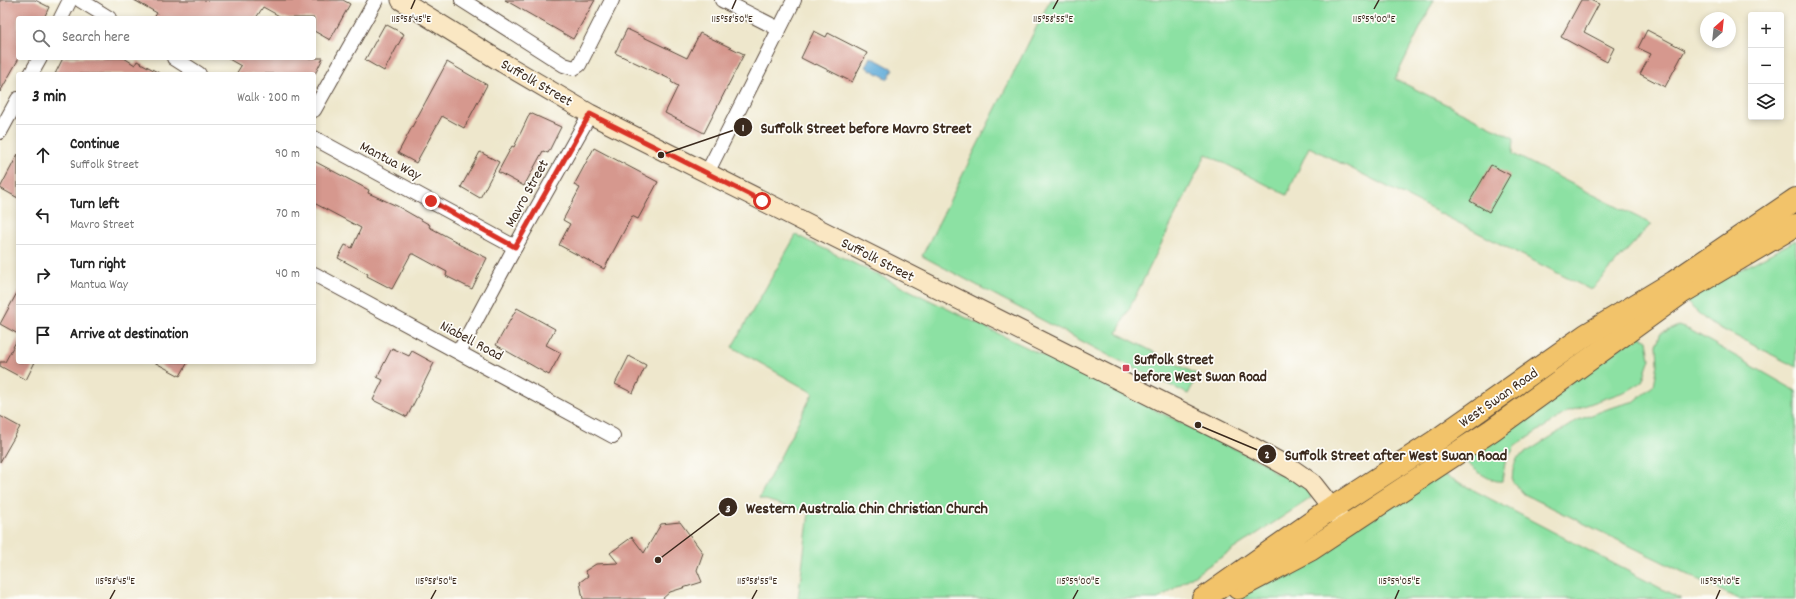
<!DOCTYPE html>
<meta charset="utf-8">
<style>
:root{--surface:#fff;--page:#f2f2f2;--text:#222;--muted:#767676;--line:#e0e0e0}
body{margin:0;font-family:Dekko,sans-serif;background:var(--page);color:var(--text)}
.controls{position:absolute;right:12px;top:12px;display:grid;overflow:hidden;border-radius:4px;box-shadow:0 2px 6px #0003}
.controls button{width:36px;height:36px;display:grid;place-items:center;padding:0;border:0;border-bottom:1px solid var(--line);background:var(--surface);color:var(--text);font:20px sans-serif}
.compass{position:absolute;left:1700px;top:12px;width:36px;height:36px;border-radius:50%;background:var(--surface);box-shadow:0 2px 6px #0003;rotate:27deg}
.stop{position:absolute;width:12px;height:12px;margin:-9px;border:3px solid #d93025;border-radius:50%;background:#fff}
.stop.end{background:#d93025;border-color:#fff;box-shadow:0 1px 4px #0008}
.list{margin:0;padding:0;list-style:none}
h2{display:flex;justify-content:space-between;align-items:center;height:52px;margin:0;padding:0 16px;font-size:17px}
h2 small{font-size:13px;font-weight:400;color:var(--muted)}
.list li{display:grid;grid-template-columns:26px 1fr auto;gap:12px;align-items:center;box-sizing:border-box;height:60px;padding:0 16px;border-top:1px solid var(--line)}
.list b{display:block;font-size:15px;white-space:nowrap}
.list p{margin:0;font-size:13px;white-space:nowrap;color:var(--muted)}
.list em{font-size:13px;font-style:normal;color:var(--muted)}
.icon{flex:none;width:22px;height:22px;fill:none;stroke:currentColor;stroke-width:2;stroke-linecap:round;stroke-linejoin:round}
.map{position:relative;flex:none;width:1796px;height:599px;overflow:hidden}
.search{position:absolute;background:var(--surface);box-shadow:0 2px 6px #0003;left:16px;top:16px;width:300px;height:44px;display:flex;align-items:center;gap:10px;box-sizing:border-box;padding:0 14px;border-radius:4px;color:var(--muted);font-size:15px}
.panel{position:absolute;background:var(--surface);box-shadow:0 2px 6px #0003;left:16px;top:72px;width:300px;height:292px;border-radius:4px}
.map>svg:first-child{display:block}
.green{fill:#8ce1a3;stroke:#648660}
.water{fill:#61acd9;stroke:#4e6b7c}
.building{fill:#d6988e}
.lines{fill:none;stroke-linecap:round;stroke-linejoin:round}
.street-casing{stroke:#564638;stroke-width:16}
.secondary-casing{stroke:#564638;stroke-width:21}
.primary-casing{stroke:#564638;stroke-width:24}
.street{stroke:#fff;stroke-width:14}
.secondary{stroke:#fae7c3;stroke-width:19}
.primary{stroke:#f2c36a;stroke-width:22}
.route{stroke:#d93025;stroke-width:5}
.ticks{fill:none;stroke:#3b2a1e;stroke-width:1.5}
.poi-dot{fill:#d1495b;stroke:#fdfcf7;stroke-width:1.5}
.labels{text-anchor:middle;stroke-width:3.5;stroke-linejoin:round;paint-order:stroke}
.street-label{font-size:15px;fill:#3b2a1e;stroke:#fdfcf7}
.poi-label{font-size:15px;font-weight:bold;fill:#3b2a1e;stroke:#fdfcf7;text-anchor:start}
.ticks-label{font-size:10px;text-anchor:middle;fill:#3b2a1e;stroke:#fdfcf7;stroke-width:3.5;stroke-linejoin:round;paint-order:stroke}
.leader{fill:none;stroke:#3b2a1e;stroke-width:1.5}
.callout-dot{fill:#3b2a1e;stroke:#fdfcf7;stroke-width:1.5}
.mark-label{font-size:12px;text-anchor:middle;font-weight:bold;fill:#fff}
.callout-label{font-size:16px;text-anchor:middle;font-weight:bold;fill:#3b2a1e;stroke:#fdfcf7;stroke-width:3.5;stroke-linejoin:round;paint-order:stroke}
</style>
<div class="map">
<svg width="1796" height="599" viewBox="0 0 1796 599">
<rect width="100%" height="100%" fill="#fdfcf7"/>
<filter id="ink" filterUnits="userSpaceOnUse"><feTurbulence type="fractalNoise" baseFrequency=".025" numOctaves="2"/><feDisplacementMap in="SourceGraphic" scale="8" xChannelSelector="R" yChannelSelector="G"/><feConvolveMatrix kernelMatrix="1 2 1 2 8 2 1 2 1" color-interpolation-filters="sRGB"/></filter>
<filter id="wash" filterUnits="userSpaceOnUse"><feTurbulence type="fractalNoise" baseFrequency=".012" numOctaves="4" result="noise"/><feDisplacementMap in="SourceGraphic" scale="16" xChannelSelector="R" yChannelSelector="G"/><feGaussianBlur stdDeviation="0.9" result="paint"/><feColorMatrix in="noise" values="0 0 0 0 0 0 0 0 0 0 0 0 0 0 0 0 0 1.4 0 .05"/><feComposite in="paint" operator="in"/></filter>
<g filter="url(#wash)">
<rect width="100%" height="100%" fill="#eee7cc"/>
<g class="green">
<path d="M1050 0H1434L1395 79 1514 138 1513 154 1651 224 1591 290 1309 147 1287 195 1206 154 1117 333 1198 375 1188 394 1106 354 922 256Z"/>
<path d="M796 235 1268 465 1274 473H1283L1309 491 1311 498 1158 599H798L809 513 759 498 813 393 732 347Z"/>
<path d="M1796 240V367L1708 322 1684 300Z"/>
<path d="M1678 326 1690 330 1796 391V599H1738L1524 494 1512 481 1513 469 1517 458 1578 420 1610 408 1635 401 1654 385 1658 364 1657 345 1660 334Z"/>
<path d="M1640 336 1647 340 1650 359 1642 382 1629 390 1567 412 1515 446 1505 463 1502 481C1490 483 1471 467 1463 459L1531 416 1591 365Z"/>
<path d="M1441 473 1681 599H1238Z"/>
</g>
<path class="water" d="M871 57 893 69 888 79 866 67Z"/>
<g id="blocks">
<g class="building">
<path d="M0 0H35L49 7 44 18H18V60L0 92Z"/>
<path d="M134 0H343L350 4 330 40 314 31V18H283L263 7 256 18H154L157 13Z"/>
<path d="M505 0H595L573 39Z"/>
<path d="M1581 0H1590L1599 4 1584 32 1614 48 1607 62 1561 37Z"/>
<path d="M385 24 404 34 384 71 365 60Z"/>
<path d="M627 29 687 58 700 33 744 54 704 133 665 113 678 86 671 82 672 80 615 53Z"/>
<path d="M1647 30 1685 50 1665 87 1640 74 1651 54 1638 48Z"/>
<path d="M814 31 826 37 828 33 867 53 852 82 816 64 815 65 801 58Z"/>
<path d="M63 58H124L135 65 137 61 161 74H55Z"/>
<path d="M227 58H323L315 74H236L241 66Z"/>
<path d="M447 62 487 85 464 128 442 116 416 163 398 153Z"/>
<path d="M530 113 561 127 548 153 543 151 524 186 498 172 512 146 514 147Z"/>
<path d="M594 148 658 182 638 219 632 216 604 269 559 245 570 224 563 220 580 188 574 185Z"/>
<path d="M480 152 499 162 480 198 461 187Z"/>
<path d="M18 154V198L0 188Z"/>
<path d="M314 161 369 190 368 193 397 206 430 225 429 227 459 243 458 244 487 258 472 289 446 276 447 272 414 254H411L392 289 367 276 368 274 338 258 345 245 352 248 361 228 314 203Z"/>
<path d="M1491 165 1510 175 1489 212 1470 201Z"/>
<path d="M18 291V334L0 324Z"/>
<path d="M517 308 555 329 546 345 561 353 549 375 496 345Z"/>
<path d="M18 338V362H35L26 380 0 366V362H5Z"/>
<path d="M392 348 409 356 412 351 434 363 407 417 373 400 383 380 377 377Z"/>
<path d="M629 356 646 365 633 393 615 384Z"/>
<path d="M154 362H188L180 376Z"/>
<path d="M0 416 20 427 0 462Z"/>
<path d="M680 522 703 553 697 570 702 582 670 592 662 599H583L580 582 588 576 585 571 596 564 618 563 610 553 632 537 644 553 661 524Z"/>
</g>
</g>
</g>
<g filter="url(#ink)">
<use href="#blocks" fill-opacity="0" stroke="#564638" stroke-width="1"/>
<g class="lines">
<g class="street-casing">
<g id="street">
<path d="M80 0 109 18"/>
<path d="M462 0 564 65 574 68 579 65 612 0"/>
<path d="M722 0 779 29"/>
<path d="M61 18 70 0"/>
<path d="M174 58 199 74"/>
<path d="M31 74 40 58"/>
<path d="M314 110 376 0"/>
<path d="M0 132 18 99"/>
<path d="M314 138 515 247"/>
<path d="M707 173 794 0"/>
<path d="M314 274 613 436"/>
<path d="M459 352 515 247 590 114"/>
</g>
</g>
<g class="secondary-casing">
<path id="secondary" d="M401 0 503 63 590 114 1254 448 1292 469 1312 483 1341 520"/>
</g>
<g class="primary-casing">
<g id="primary">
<path d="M1238 588 1310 550 1492 430 1681 293 1796 225"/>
<path d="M1203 599 1332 508 1434 442 1586 335 1674 282 1796 199"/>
</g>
</g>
<use href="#street" class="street"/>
<use href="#secondary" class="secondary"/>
<use href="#primary" class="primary"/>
</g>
</g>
<g class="lines" filter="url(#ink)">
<path class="route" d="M431 201 515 247 590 114 762 201"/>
</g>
<path class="ticks" d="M411 9 415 0M732 9 736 0M1053 9 1058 0M1374 9 1379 0M110 599 115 590M431 599 436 590M752 599 757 590M1073 599 1078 590M1395 599 1399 590M1716 599 1720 590"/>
<rect class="poi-dot" x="1122" y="364" width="8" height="8" rx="2"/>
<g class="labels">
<g class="street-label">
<text transform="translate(537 82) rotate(30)" y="5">Suffolk Street</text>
<text transform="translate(391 160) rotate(28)" y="5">Mantua Way</text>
<text transform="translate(526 193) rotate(-61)" y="5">Mavro Street</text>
<text transform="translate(878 259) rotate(27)" y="5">Suffolk Street</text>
<text transform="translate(472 340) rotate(28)" y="5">Niabell Road</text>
<text transform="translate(1498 397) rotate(-35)" y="5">West Swan Road</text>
</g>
<g class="poi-label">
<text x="1134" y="364">Suffolk Street<tspan x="1134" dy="17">before West Swan Road</tspan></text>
</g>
</g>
<g class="ticks-label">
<text x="411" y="22">115°58'45"E</text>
<text x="732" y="22">115°58'50"E</text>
<text x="1053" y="22">115°58'55"E</text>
<text x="1374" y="22">115°59'00"E</text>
<text x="115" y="584">115°58'45"E</text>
<text x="436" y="584">115°58'50"E</text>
<text x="757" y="584">115°58'55"E</text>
<text x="1078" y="584">115°59'00"E</text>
<text x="1399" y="584">115°59'05"E</text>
<text x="1720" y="584">115°59'10"E</text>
</g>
<path class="leader" d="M661 155L743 127M1198 425L1267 454M658 560L728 507"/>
<g class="callout-dot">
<circle cx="661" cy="155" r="4"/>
<circle cx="1198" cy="425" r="4"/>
<circle cx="658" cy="560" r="4"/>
<circle cx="743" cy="127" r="10"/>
<circle cx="1267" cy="454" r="10"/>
<circle cx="728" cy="507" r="10"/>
</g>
<g class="mark-label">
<text x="743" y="131">1</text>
<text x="1267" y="458">2</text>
<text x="728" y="512">3</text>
</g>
<g class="callout-label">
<text x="866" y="133">Suffolk Street before Mavro Street</text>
<text x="1396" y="460">Suffolk Street after West Swan Road</text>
<text x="867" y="513">Western Australia Chin Christian Church</text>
</g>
</svg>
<div class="controls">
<button>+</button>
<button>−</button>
<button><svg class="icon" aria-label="layers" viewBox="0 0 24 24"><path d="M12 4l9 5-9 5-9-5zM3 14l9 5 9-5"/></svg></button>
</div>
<svg class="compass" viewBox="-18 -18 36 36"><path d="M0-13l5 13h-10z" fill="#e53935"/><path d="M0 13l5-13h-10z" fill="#767676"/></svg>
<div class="stop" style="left:762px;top:201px"></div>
<div class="stop end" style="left:431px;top:201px"></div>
<div class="search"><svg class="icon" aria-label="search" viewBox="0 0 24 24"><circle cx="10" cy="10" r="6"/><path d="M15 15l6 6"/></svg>Search here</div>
<section class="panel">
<h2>3 min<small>Walk · 200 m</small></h2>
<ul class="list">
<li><svg class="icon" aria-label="ahead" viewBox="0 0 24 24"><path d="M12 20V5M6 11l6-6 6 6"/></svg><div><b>Continue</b><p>Suffolk Street</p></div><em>90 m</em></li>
<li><svg class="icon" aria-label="left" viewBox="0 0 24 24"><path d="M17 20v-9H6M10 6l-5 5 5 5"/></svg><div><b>Turn left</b><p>Mavro Street</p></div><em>70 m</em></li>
<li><svg class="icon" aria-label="right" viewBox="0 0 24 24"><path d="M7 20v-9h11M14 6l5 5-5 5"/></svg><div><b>Turn right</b><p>Mantua Way</p></div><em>40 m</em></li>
<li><svg class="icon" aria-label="arrive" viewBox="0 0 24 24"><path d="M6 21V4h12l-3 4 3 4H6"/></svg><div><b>Arrive at destination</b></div></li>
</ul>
</section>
</div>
